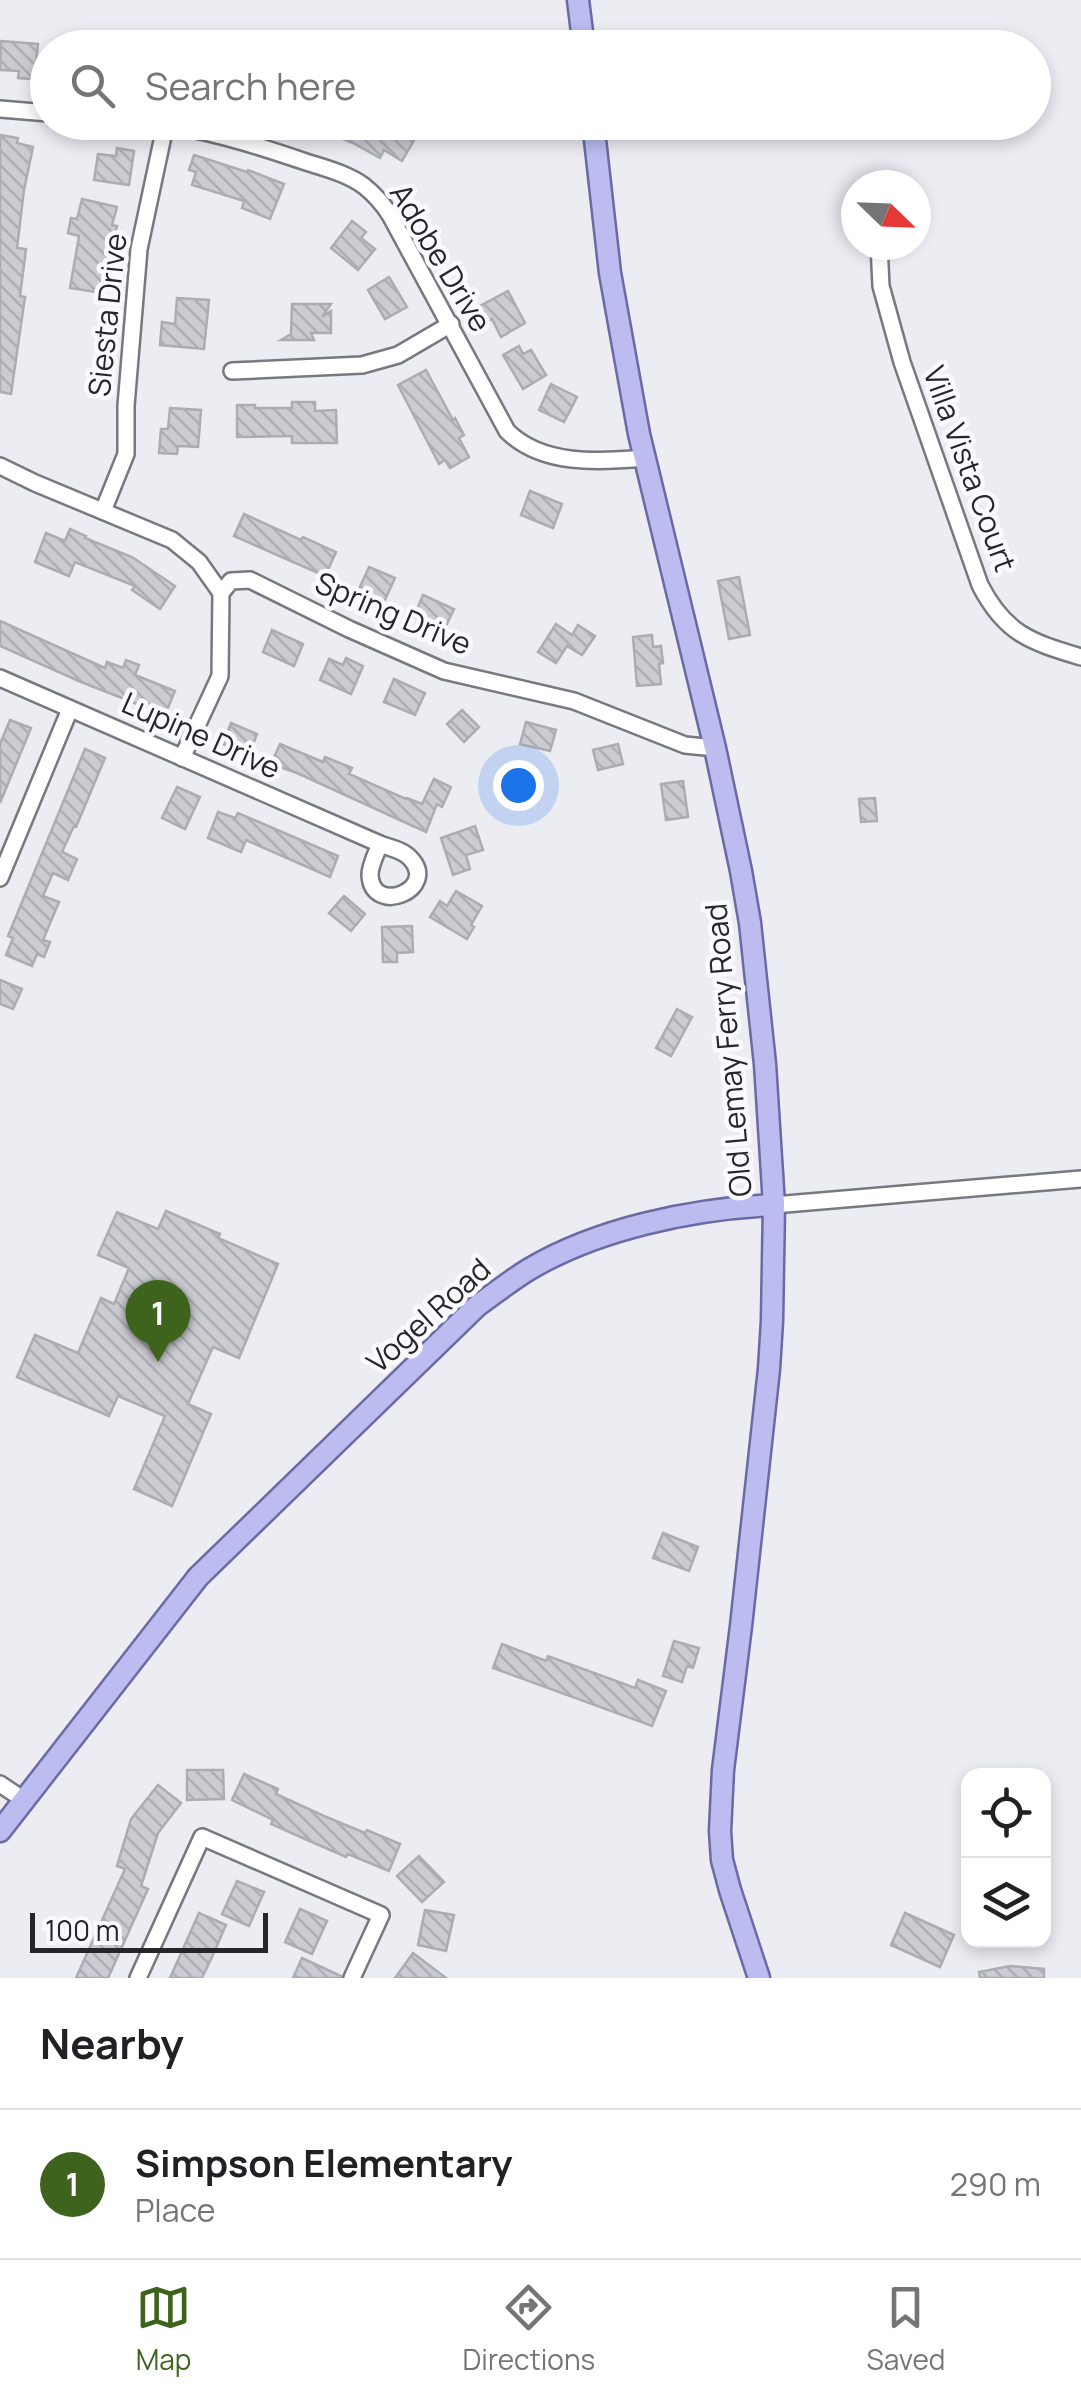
<!DOCTYPE html>
<style>
:root{--surface:#fff;--page:#f6f6f6;--text:#202124;--muted:#757577;--line:#e0e0e0;--accent:#3e631c}
body{margin:0;font-family:Manrope,sans-serif;background:var(--page);color:var(--text)}
.controls{position:absolute;right:30px;bottom:30px;display:grid;overflow:hidden;border-radius:20px;box-shadow:0 5px 15px #0003}
.controls button{width:90px;height:90px;display:grid;place-items:center;padding:0;border:0;border-bottom:2px solid var(--line);background:var(--surface);color:var(--text);font:50px sans-serif}
.compass{position:absolute;left:841px;top:170px;width:90px;height:90px;border-radius:50%;background:var(--surface);box-shadow:0 5px 15px #0003;rotate:113deg}
.scale{position:absolute;left:30px;bottom:25px;width:238px;box-sizing:border-box;padding-left:10px;border:5px solid #262629;border-top:0;font-size:28px;line-height:35px;white-space:nowrap;color:#262629;-webkit-text-stroke:8px #f9fafe;paint-order:stroke}
.you{position:absolute;left:518px;top:785px;width:35px;height:35px;margin:-25px;border:8px solid #fff;border-radius:50%;background:#1a73e8;box-shadow:0 0 0 15px #1a73e833}
.badge{display:grid;place-items:center;width:65px;height:65px;border-radius:50%;background:var(--accent);color:#fff;font-size:32px;font-weight:700}
.pin{position:absolute;translate:-50% -82px;filter:drop-shadow(0 2px 5px #0008)}
.pin::after{content:'';position:absolute;top:52px;width:35px;height:30px;background:inherit;clip-path:polygon(0 0,100% 0,50% 100%)}
.list{margin:0;padding:0;list-style:none}
h2{display:flex;justify-content:space-between;align-items:center;height:130px;margin:0;padding:0 40px;font-size:42px}
h2 small{font-size:32px;font-weight:400;color:var(--muted)}
.list li{display:grid;grid-template-columns:65px 1fr auto;gap:30px;align-items:center;box-sizing:border-box;height:150px;padding:0 40px;border-top:2px solid var(--line)}
.list b{display:block;font-size:38px;white-space:nowrap}
.list p{margin:0;font-size:32px;white-space:nowrap;color:var(--muted)}
.list em{font-size:32px;font-style:normal;color:var(--muted)}
.icon{flex:none;width:55px;height:55px;fill:none;stroke:currentColor;stroke-width:2;stroke-linecap:round;stroke-linejoin:round}
.map{position:relative;flex:none;width:1081px;height:1978px;overflow:hidden}
.search{position:absolute;background:var(--surface);box-shadow:0 5px 15px #0003;left:30px;right:30px;top:30px;height:110px;display:flex;align-items:center;gap:25px;box-sizing:border-box;padding:0 35px;border-radius:55px;color:var(--muted);font-size:38px}
.sheet{height:280px;background:var(--surface)}
nav{display:flex;justify-content:space-around;align-items:center;box-sizing:border-box;height:140px;border-top:2px solid var(--line);background:var(--surface);font-size:28px;color:var(--muted)}
nav a{display:grid;justify-items:center;gap:5px}
nav .on{color:var(--accent)}
.map>svg:first-child{display:block}
.building{fill:url(#building-back-hatch);stroke:#acacb3;stroke-width:2.5}
.lines{fill:none;stroke-linecap:round;stroke-linejoin:round}
.minor-casing{stroke:#78787f;stroke-width:20}
.major-casing{stroke:#6b6aa4;stroke-width:25}
.minor{stroke:#fff;stroke-width:15}
.major{stroke:#bcbcf1;stroke-width:20}
.labels{text-anchor:middle;stroke-width:9;stroke-linejoin:round;paint-order:stroke}
.street-label{font-size:30px;fill:#262629;stroke:#f9fafe}
</style>
<div class="map">
<svg width="1081" height="1978" viewBox="0 0 1081 1978">
<defs>
<pattern id="building-back-hatch" width="6" height="6" patternUnits="userSpaceOnUse" patternTransform="scale(2.5)"><rect width="6" height="6" fill="#cbcbd2"/><path d="M-1 5l2 2M0 0l6 6M5-1l2 2" fill="none" stroke="#aeaeb4"/></pattern>
</defs>
<rect width="100%" height="100%" fill="#ececf3"/>
<g class="building">
<path d="M1 41 38 44 36 62 43 63 42 80 18 78 19 71 0 70Z"/>
<path d="M354 122 375 135 382 122H396L417 135 402 161 384 150 380 158 353 143 304 123Z"/>
<path d="M0 135 18 138 17 143 33 147 24 190 17 248 26 249 20 296 25 297 11 394 0 392Z"/>
<path d="M117 148 134 151 129 185 94 180 98 154 116 156Z"/>
<path d="M194 155 247 172 248 170 284 184 270 219 242 208 244 201 192 185 196 172 189 170Z"/>
<path d="M82 199 117 207 112 225 117 226 110 251 103 293 70 288 79 236 68 233 71 218 77 219Z"/>
<path d="M352 221 366 232 361 238 375 249 358 270 331 248Z"/>
<path d="M389 277 407 307 385 319 368 290Z"/>
<path d="M508 291 525 323 501 337 492 319 486 322 478 307Z"/>
<path d="M177 298 209 300 204 349 160 345 162 322 175 324Z"/>
<path d="M292 304H331L322 317 331 311V333H311L314 340H281L291 334Z"/>
<path d="M519 346 523 354 531 350 546 375 523 389 503 355Z"/>
<path d="M426 370 453 420 455 418 464 435 459 438 469 457 450 468 445 460 439 464 398 385Z"/>
<path d="M551 384 577 397 564 422 539 410Z"/>
<path d="M292 402H315V411L336 410 337 443H292V436L237 437V405H255V408H292Z"/>
<path d="M170 408 201 410 198 447 178 446 177 454 159 453 161 429H168Z"/>
<path d="M530 491 562 504 553 528 521 515Z"/>
<path d="M244 514 301 540 303 537 336 552 325 576 234 536Z"/>
<path d="M70 529 86 536 85 538 132 557 175 586 160 609 132 590 135 586 75 562 69 576 35 562 46 533 65 541Z"/>
<path d="M369 567 395 578 384 602 358 591Z"/>
<path d="M739 577 750 635 729 639 718 581Z"/>
<path d="M423 595 454 609 444 630 414 617Z"/>
<path d="M0 621 105 668 107 662 123 668 126 660 139 665 135 675 175 691 165 715 81 682 0 646Z"/>
<path d="M556 624 572 635 578 625 595 636 582 655 567 646 556 663 538 652Z"/>
<path d="M272 630 303 644 294 666 263 652Z"/>
<path d="M652 635 653 647 661 646 663 663 659 664 661 684 637 686 633 637Z"/>
<path d="M346 658 363 666 351 694 320 680 329 659 343 665Z"/>
<path d="M394 679 425 693 415 715 384 702Z"/>
<path d="M462 710 479 727 464 742 447 724Z"/>
<path d="M10 720 31 728 0 803V744Z"/>
<path d="M526 722 556 730 550 751 520 744Z"/>
<path d="M231 723 257 734 249 755 223 744Z"/>
<path d="M280 744 323 762 325 757 352 768 349 774 406 799 407 798 422 804 434 779 451 787 442 807 437 804 426 832 297 773 271 764Z"/>
<path d="M618 744 623 764 598 770 593 750Z"/>
<path d="M85 749 105 758 76 827 74 826 62 852 77 859 68 880 53 873 43 896 59 902 43 940 50 942 44 957 37 954 32 966 6 955 13 938 8 936Z"/>
<path d="M683 781 688 817 666 820 661 784Z"/>
<path d="M177 787 200 797 185 829 162 818Z"/>
<path d="M875 798 877 821 861 822 859 799Z"/>
<path d="M218 812 235 818 238 813 338 856 330 877 246 840 241 852 208 838Z"/>
<path d="M475 826 483 850 466 855 470 869 453 875 441 838Z"/>
<path d="M456 891 482 906 471 925 474 927 467 939 430 917 440 901 447 906Z"/>
<path d="M344 896 365 914 351 931 329 913Z"/>
<path d="M412 926 413 952 397 953V962H383L382 927Z"/>
<path d="M0 980 22 989 13 1009 0 1004Z"/>
<path d="M677 1009 692 1017 671 1056 656 1048Z"/>
<path d="M166 1211 220 1234 218 1238 278 1264 239 1358 213 1347 188 1404 211 1414 172 1506 134 1489 165 1416 118 1396 109 1416 17 1377 35 1335 78 1353 101 1298 114 1304 129 1268 98 1255 117 1212 158 1229Z"/>
<path d="M663 1533 698 1547 689 1571 653 1558Z"/>
<path d="M674 1641 699 1648 693 1668 687 1666 682 1682 663 1676Z"/>
<path d="M502 1644 546 1661 548 1656 635 1688 638 1680 666 1691 652 1726 493 1668Z"/>
<path d="M187 1770H223L224 1799 187 1800Z"/>
<path d="M244 1774 278 1789 276 1794 324 1816 365 1833 367 1830 400 1844 389 1871 348 1854 346 1857 305 1839 271 1824 273 1820 232 1800Z"/>
<path d="M158 1785 181 1803 158 1833 141 1886 148 1889 108 1978H76L125 1869 117 1866 131 1819Z"/>
<path d="M419 1856 444 1882 422 1902 397 1876Z"/>
<path d="M237 1881 264 1892 249 1926 222 1914Z"/>
<path d="M300 1909 327 1921 312 1954 285 1942Z"/>
<path d="M425 1910 454 1915 446 1951 418 1945Z"/>
<path d="M199 1913 226 1925 212 1957 202 1978H170Z"/>
<path d="M905 1913 954 1935 940 1967 891 1945Z"/>
<path d="M413 1953 446 1978H395Z"/>
<path d="M302 1958 341 1976V1978H293Z"/>
<path d="M1010 1966 1044 1969V1978H980L979 1972Z"/>
</g>
<g class="lines">
<g class="minor-casing">
<g id="minor">
<path d="M0 109 48 113"/>
<path d="M146 122C202 128 253 144 306 162 325 168 348 174 364 186 374 194 383 204 390 215L507 431C542 466 599 462 646 458"/>
<path d="M879 245 881 286 902 362 980 585C1005 634 1031 642 1081 657"/>
<path d="M232 371 362 365 398 355 451 324"/>
<path d="M0 466 35 483 172 540 199 562 221 593"/>
<path d="M103 511 126 454V406L139 249 166 122"/>
<path d="M0 678 380 844"/>
<path d="M182 758 220 676 221 593 231 581 250 580 349 629 444 671 574 701 685 745 715 748"/>
<path d="M380 844C390 848 403 850 410 858 440 889 372 917 370 875 370 865 376 854 380 844Z"/>
<path d="M0 878 70 709"/>
<path d="M774 1205 1081 1179"/>
<path d="M0 1784 24 1800"/>
<path d="M138 1978 202 1837 381 1915 352 1978"/>
</g>
</g>
<g class="major-casing">
<g id="major">
<path d="M578 0 584 48"/>
<path d="M593 122 610 273 639 434 715 748 741 871 750 923 765 1064 774 1205 772 1321 769 1369 741 1626 723 1770 720 1831 722 1860 730 1890 759 1978"/>
<path d="M0 1831 198 1577 477 1306C494 1294 510 1281 528 1270 598 1228 693 1209 774 1205"/>
</g>
</g>
<use href="#minor" class="minor"/>
<use href="#major" class="major"/>
</g>
<g class="labels">
<g class="street-label">
<text transform="translate(440 258) rotate(59)" y="10">Adobe Drive</text>
<text transform="translate(108 315) rotate(-84)" y="10">Siesta Drive</text>
<text transform="translate(969 469) rotate(70)" y="10">Villa Vista Court</text>
<text transform="translate(393 614) rotate(23)" y="10">Spring Drive</text>
<text transform="translate(201 736) rotate(24)" y="10">Lupine Drive</text>
<text transform="translate(729 1050) rotate(-95)" y="10">Old Lemay Ferry Road</text>
<text transform="translate(429 1316) rotate(-42)" y="10">Vogel Road</text>
</g>
</g>
</svg>
<div class="controls">
<button><svg class="icon" aria-label="locate" viewBox="0 0 24 24"><circle cx="12" cy="12" r="6"/><path d="M12 2v4M12 18v4M2 12h4M18 12h4"/></svg></button>
<button><svg class="icon" aria-label="layers" viewBox="0 0 24 24"><path d="M12 4l9 5-9 5-9-5zM3 14l9 5 9-5"/></svg></button>
</div>
<svg class="compass" viewBox="-18 -18 36 36"><path d="M0-13l5 13h-10z" fill="#e53935"/><path d="M0 13l5-13h-10z" fill="#757577"/></svg>
<div class="scale">100 m</div>
<div class="you"></div>
<div class="pin badge" style="left:158px;top:1362px">1</div>
<div class="search"><svg class="icon" aria-label="search" viewBox="0 0 24 24"><circle cx="10" cy="10" r="6"/><path d="M15 15l6 6"/></svg>Search here</div>
</div>
<section class="sheet">
<h2>Nearby<small></small></h2>
<ul class="list">
<li><span class="badge">1</span><div><b>Simpson Elementary</b><p>Place</p></div><em>290 m</em></li>
</ul>
</section>
<nav>
<a class="on"><svg class="icon" aria-label="map" viewBox="0 0 24 24"><path d="M3 6l6-2 6 2 6-2v14l-6 2-6-2-6 2zM9 4v14M15 6v14"/></svg>Map</a>
<a><svg class="icon" aria-label="directions" viewBox="0 0 24 24"><path d="M12 3l9 9-9 9-9-9zM9 14v-3h6M13 9l2 2-2 2"/></svg>Directions</a>
<a><svg class="icon" aria-label="saved" viewBox="0 0 24 24"><path d="M7 4h10v16l-5-4-5 4z"/></svg>Saved</a>
</nav>
